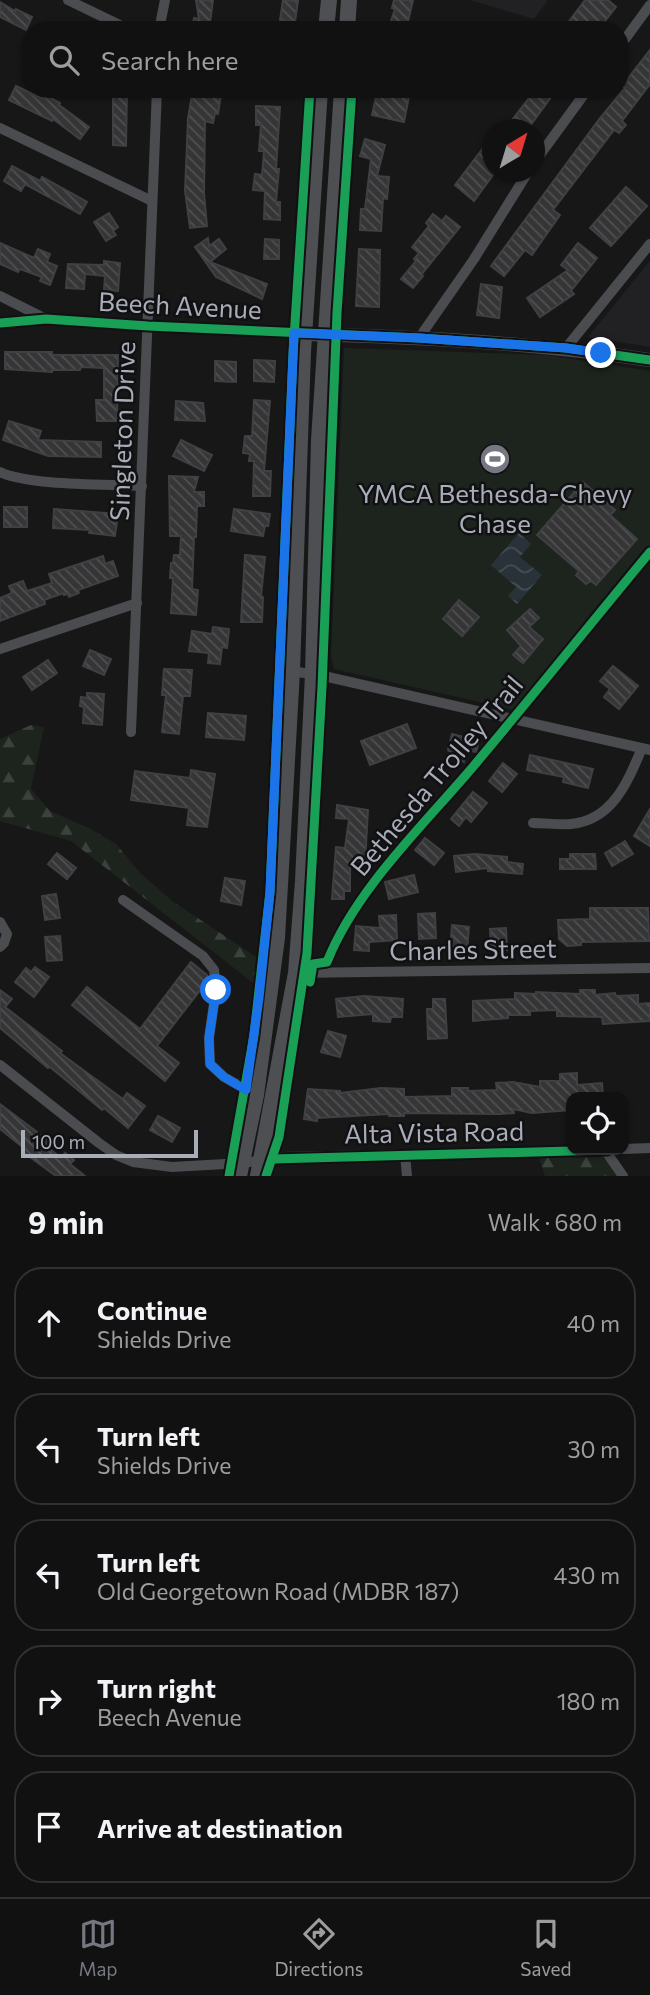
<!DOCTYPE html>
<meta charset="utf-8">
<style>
:root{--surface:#111;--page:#1a1a1a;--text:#f1f3f6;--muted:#9c9d9f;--line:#303131;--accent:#757880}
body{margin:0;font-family:Commissioner,sans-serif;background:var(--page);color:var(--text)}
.controls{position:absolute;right:21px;bottom:21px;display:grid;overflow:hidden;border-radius:14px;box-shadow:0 2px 5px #0004}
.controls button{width:63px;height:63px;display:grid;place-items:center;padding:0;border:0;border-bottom:2px solid var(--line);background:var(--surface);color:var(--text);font:35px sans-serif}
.compass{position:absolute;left:482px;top:119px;width:63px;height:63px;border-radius:50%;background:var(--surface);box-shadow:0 2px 5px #0004;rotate:38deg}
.scale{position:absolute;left:21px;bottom:18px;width:177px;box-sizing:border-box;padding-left:7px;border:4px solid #a8adb8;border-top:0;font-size:19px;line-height:24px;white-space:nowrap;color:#a8adb8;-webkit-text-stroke:5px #111113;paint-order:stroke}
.stop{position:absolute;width:21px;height:21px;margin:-16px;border:5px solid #1a73e8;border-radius:50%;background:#fff}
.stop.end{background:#1a73e8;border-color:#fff;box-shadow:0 2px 7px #0008}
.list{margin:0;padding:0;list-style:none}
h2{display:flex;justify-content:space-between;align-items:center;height:91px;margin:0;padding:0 28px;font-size:30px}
h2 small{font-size:23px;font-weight:400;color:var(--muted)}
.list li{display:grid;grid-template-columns:46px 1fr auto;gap:21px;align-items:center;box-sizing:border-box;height:112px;margin:0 14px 14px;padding:0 14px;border:2px solid var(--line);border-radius:28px}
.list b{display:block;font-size:26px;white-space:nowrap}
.list p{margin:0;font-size:23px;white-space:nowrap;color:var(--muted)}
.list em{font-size:23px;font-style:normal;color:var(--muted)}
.icon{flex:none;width:38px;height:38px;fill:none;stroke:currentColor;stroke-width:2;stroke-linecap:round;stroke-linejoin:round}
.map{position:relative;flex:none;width:650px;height:1176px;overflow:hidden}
.search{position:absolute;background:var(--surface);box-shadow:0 2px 5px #0004;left:21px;right:21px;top:21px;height:77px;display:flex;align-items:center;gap:18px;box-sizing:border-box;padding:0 24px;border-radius:28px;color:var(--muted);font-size:26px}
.sheet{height:721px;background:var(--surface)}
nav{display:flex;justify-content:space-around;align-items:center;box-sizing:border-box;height:98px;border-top:2px solid var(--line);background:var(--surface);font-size:19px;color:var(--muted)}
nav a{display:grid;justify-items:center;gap:4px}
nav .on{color:var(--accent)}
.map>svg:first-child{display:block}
.built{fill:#212123}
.forest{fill:url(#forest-firs)}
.garden{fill:#1d241e}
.water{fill:url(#water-waves)}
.building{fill:url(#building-back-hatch);stroke:#3f4043;stroke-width:2}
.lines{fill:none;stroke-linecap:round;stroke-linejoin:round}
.street{stroke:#4b4c50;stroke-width:10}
.secondary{stroke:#4a4a4e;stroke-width:14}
.primary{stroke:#4d4f52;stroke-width:16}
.cycleway-casing{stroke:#111113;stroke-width:13}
.cycleway{stroke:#1a9f57;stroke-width:9}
.route{stroke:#1a73e8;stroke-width:9}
.labels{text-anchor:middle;stroke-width:5;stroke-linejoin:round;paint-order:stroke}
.street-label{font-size:26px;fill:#a8adb8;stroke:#111113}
.poi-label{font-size:26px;fill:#a8adb8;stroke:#111113}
</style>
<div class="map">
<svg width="650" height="1176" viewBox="0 0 650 1176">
<defs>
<pattern id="forest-firs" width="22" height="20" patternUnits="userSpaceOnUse" patternTransform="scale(1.75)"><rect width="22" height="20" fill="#1d241e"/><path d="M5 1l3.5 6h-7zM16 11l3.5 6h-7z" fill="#3b413d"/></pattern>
<pattern id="water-waves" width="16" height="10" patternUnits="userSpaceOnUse" patternTransform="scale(1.75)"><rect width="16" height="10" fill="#2a3239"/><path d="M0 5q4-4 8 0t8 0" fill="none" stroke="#464d54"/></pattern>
<pattern id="building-back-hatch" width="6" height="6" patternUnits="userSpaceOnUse" patternTransform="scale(1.75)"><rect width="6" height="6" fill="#353536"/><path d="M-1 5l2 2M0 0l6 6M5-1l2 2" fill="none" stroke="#4f5051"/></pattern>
</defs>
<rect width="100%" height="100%" fill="#171717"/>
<g class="built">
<path d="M470 0H548L534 19Z"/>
<path d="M650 261V347L588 337Z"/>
</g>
<g class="forest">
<path d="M31 725 44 727 31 789 50 811 91 829 116 844 140 873 172 901 273 968 269 995 71 841 0 821V739Z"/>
<path d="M602 1150 620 1176H545L537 1151Z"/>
</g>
<path class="garden" d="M344 348 546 355 650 371V547L514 710 334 669 331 656Z"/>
<path class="water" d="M519 533 531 544 520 557 542 575 517 604 508 596 516 587 491 565Z"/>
<g class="building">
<path d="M196 0H213L209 30H192L194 18 199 19Z"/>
<path d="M283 0 298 1 295 22 280 20Z"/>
<path d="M394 0H413L406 30H388L395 9 392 8Z"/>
<path d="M585 0H608L616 7 598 30H574L567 24Z"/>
<path d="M0 2 15 11 16 9 32 17 26 30 0 17Z"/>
<path d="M650 50V84L622 121 626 125 619 133 614 130 553 210 560 215 532 255 525 250 504 276 491 266 600 118 625 88 622 86Z"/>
<path d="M16 86 43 99 45 95 60 103 59 105 89 127 80 139 53 119 52 121 9 100Z"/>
<path d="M193 89H216L215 94 221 95 218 114 215 113 213 123 205 121 204 193 207 226 190 228 185 191 186 167 188 118Z"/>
<path d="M391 89 410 91 404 122 372 115 377 93 390 95Z"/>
<path d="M536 89H557L527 130H524L512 120Z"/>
<path d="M113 90H127L126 146 113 145Z"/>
<path d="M256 106 280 107 276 169H279L276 202H280V220L264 219 265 191 253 190 255 174 262 175 264 151H259L261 125H256Z"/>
<path d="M365 139 385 145 377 176 389 177 387 199 383 198 381 231 360 230 361 209H365L371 159 360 156Z"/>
<path d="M486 144 493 148V175L474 201 455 185Z"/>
<path d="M12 166 40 181 42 177 87 202 80 214 25 184 21 191 4 181Z"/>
<path d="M626 187 647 206 611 246 590 228Z"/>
<path d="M109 213 118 227 113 231 116 235 106 241 94 222Z"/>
<path d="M433 214 442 221 446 216 460 227 421 275 423 276 413 288 401 279 416 261 414 259 419 253 412 247 429 226 426 223Z"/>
<path d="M208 238 209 246 219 239 226 249 210 262 267 284 262 299 216 277 195 247Z"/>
<path d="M265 239 279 240V259H264Z"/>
<path d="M0 243 34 258 38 249 50 254 47 262 57 266 50 285 40 281 42 277 20 269 18 272 0 264Z"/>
<path d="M578 243 597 258 571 291 574 294 540 317 527 298 568 270 561 265Z"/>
<path d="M359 249 380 250 379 307 356 306Z"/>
<path d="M104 261 120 263 118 291 104 290 105 276 85 274 84 289 66 288 68 264 104 265Z"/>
<path d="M481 284 502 287 499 318 477 315Z"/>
<path d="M5 352H52V355H118L117 421H97L96 400H104V368L81 367 80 370H52V372L5 369Z"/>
<path d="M254 360 275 361 274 382 254 381Z"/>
<path d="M215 361 236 362V382L215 381Z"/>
<path d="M254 400 270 401 264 471H271L270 496H253L254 461H249L250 454 243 453 245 436H252Z"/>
<path d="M176 401 203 403 205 421 175 420Z"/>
<path d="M9 421 41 431 38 440 101 442V457L48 456 3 440Z"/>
<path d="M181 440 212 455 204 471 173 456Z"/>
<path d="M169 476 198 477 194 492H204V506H197L196 537H194L192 589 198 590 196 615 171 613 173 578H170L171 563H173L174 555H180L181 536H170Z"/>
<path d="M583 482 615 510 610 515 637 539 596 585 591 581 586 584 576 575 579 571 537 535Z"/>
<rect x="4" y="507" width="23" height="20"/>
<path d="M54 509 118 514 115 536 89 533 90 530 53 528Z"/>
<path d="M234 509 270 514 268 526H265L263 536 231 531Z"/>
<path d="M245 555 265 557 261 596 263 597 262 622H241Z"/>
<path d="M103 556 105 564 113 561 118 576 78 590 79 593 69 597 68 594 64 595V593L44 600 45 604 0 621V598L12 593 9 586 23 581 27 591 52 583 49 574Z"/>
<path d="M459 600 479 617 462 636 443 619Z"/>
<path d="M530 609 539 618 529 627 543 639 523 663 513 655 521 646 507 630Z"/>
<path d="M213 627 229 629 227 648 222 647 220 664 208 663 209 653 189 651 192 631 212 634Z"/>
<path d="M90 650 111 659 104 675 83 666Z"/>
<path d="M48 660 57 673 32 690 23 677Z"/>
<path d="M613 666 638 686 619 709 604 697 610 689 600 681Z"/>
<path d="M164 669 192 670 190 696H183L179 734 162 732 166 695H162Z"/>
<path d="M87 693 104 694 102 725 83 723 84 707 80 706 81 697 87 698Z"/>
<path d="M208 713 246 716 244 740 206 737Z"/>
<path d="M407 724 416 748 370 765 361 741Z"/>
<path d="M452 734 479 741 476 752 467 750 464 762 448 750Z"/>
<path d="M530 755 593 769 588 788 563 782 564 777 527 770Z"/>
<path d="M503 763 517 774 502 792 489 781Z"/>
<path d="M191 770 215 774 207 827 187 825 189 808 131 800 135 771 190 778Z"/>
<path d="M473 792 487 803 471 822 466 817 459 826 451 819Z"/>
<path d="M337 805 368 810 365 862 350 860V891H344V899H332L336 847 345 848 349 819 336 818Z"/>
<path d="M650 809V846L634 836Z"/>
<path d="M425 838 444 853 434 865 415 850Z"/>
<path d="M625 841 633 854 612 866 605 853Z"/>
<path d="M57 853 76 868 67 879 48 864Z"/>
<path d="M475 854 507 857V862L523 864 522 874 488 871V868L456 872 454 856Z"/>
<path d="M570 854H595L596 869H560V859H570Z"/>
<path d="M414 875 418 892 389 899 385 882Z"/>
<path d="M225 878 245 881 241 905 221 901Z"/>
<path d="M56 894 60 918 45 920 42 896Z"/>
<path d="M590 908H648L649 941 581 942V945L567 946 559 939 558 920 590 919Z"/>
<path d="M435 913 436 938 419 939 418 914Z"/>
<path d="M396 915 397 940 369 942V951L354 950 356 926 380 928 379 916Z"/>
<path d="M452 925 469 927 467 951 450 950Z"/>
<path d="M506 928 507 950H491L490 929Z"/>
<path d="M60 936 62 960 47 961 45 937Z"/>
<path d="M191 962 207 975 208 980 157 1046 179 1063 165 1081 72 1005 87 987 140 1029Z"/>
<path d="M35 967 49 977 34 997 15 982 26 968 31 972Z"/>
<path d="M0 990 12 999 5 1007 62 1051 60 1053 123 1099 127 1093 145 1106 128 1128 104 1108 102 1110 50 1067 48 1068 0 1028Z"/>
<path d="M580 990H595V995L615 993 616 996 638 995V1004L650 1003V1021L603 1024 602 1017 557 1016V1010L530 1011V1015H508V1018L473 1021V1001L515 999V993L536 994V992L580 994Z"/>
<path d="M364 996 403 999 402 1017H391L390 1022 373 1021V1014L338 1017 336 999Z"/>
<path d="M433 999H445L447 1038 428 1039 427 1009H433Z"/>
<path d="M328 1031 346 1036 340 1057 321 1052Z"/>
<path d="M577 1073V1085L602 1083 603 1097H571V1110L532 1113 513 1109 514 1113 500 1114 404 1113V1116H389V1114L317 1118V1121L304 1119 308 1089 340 1091V1093L381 1088 404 1089V1097L452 1096V1088H468V1091L497 1090 496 1083 513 1082 540 1087V1081H560V1074Z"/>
<path d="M0 1104 49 1141 45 1145 61 1158 65 1153 74 1160 70 1164 85 1176H56L23 1152 25 1149 0 1129Z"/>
<path d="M158 1116 180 1128 172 1142 150 1130Z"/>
</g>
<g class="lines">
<g class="street">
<path d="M68 0 130 30"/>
<path d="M159 30 165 0"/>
<path d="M620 46 650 5"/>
<path d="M0 128 152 201"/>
<path d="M534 163 588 89"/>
<path d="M0 296 44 318"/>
<path d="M0 323 46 319 304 334"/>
<path d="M419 338 474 259 528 172"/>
<path d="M566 348 650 244"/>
<path d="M0 472C30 486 106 484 142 486"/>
<path d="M0 649 137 603"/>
<path d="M292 671 328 677 650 750"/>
<path d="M131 732 157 89"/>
<path d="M533 823C545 823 559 825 571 824 613 820 628 781 642 748"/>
<path d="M123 900 203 956 214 970 216 990 209 1038 210 1064 224 1077 256 1095"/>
<path d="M0 922 7 934 4 943 0 947"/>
<path d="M296 973 650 968"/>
<path d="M0 1065 99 1143 116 1155 133 1162 172 1167 243 1163 283 1157 607 1150"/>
<path d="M624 1149 650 1148"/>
<path d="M605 1150 623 1176"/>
<path d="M405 1154 407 1176"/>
</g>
<path class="secondary" d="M304 334C420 337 535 343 650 360"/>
<g class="primary">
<path d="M326 30 329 0"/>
<path d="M347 30 349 0"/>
<path d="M239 1176 256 1095 277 938 292 671 303 352 320 89"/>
<path d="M258 1176 296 973 303 881 313 674 319 440 342 89"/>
</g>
<g class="cycleway-casing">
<g id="cycleway">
<path d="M0 323 46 319 148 326 419 338 566 348 650 360"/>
<path d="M310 982 313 964 327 962C356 888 426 823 477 762 535 693 592 622 650 552"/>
<path d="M272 1159 607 1150"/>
<path d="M229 1176 254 1035 270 892 293 354 310 89"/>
<path d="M266 1176 279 1137 307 953 322 687 337 313 352 89"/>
</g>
</g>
<use href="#cycleway" class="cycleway"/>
</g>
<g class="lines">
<path class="route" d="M216 990 209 1038 210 1064 224 1077 246 1090 259 998 270 892 294 333 419 338 566 348 601 353"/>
</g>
<defs>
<g id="stadium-disc" transform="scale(1.575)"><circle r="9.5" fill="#757880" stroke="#111113"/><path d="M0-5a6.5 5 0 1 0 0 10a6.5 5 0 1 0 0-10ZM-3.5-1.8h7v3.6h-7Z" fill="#fff"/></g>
</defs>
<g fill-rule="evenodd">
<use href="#stadium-disc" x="495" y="459"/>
</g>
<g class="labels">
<g class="street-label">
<text transform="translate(180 306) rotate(3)" y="9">Beech Avenue</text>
<text transform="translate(123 431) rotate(-88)" y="9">Singleton Drive</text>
<text transform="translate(437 776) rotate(-50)" y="9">Bethesda Trolley Trail</text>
<text transform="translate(473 950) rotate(-1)" y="9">Charles Street</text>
<text transform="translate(434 1133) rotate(-1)" y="9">Alta Vista Road</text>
</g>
<g class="poi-label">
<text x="495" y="503">YMCA Bethesda-Chevy<tspan x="495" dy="30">Chase</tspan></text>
</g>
</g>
</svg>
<div class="controls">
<button><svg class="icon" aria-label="locate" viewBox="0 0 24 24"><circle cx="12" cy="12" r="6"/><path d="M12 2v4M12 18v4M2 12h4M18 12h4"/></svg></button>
</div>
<svg class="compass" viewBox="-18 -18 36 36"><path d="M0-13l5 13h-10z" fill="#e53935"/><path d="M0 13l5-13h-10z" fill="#9c9d9f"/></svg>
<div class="scale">100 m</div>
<div class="stop" style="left:216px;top:990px"></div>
<div class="stop end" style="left:601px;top:353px"></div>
<div class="search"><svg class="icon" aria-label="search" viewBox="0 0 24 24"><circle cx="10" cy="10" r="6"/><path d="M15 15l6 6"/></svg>Search here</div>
</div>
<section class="sheet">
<h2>9 min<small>Walk · 680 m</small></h2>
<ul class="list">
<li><svg class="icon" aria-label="ahead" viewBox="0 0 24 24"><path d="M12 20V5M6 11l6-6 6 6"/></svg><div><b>Continue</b><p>Shields Drive</p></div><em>40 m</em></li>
<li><svg class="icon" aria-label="left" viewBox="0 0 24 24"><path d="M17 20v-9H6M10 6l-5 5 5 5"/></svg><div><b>Turn left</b><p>Shields Drive</p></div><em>30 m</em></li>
<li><svg class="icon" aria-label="left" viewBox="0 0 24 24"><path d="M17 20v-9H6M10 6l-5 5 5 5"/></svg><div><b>Turn left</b><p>Old Georgetown Road (MDBR 187)</p></div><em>430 m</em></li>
<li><svg class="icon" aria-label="right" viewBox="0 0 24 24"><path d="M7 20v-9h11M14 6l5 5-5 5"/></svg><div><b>Turn right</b><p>Beech Avenue</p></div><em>180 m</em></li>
<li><svg class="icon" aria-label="arrive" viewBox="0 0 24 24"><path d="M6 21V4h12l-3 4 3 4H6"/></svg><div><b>Arrive at destination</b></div></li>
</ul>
</section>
<nav>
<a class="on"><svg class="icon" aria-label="map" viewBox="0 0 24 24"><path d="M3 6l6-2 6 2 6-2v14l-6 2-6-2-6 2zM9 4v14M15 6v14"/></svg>Map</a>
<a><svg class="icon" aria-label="directions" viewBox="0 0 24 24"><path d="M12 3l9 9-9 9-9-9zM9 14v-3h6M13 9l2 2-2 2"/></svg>Directions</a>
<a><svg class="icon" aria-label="saved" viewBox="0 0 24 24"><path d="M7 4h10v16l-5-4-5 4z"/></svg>Saved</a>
</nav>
